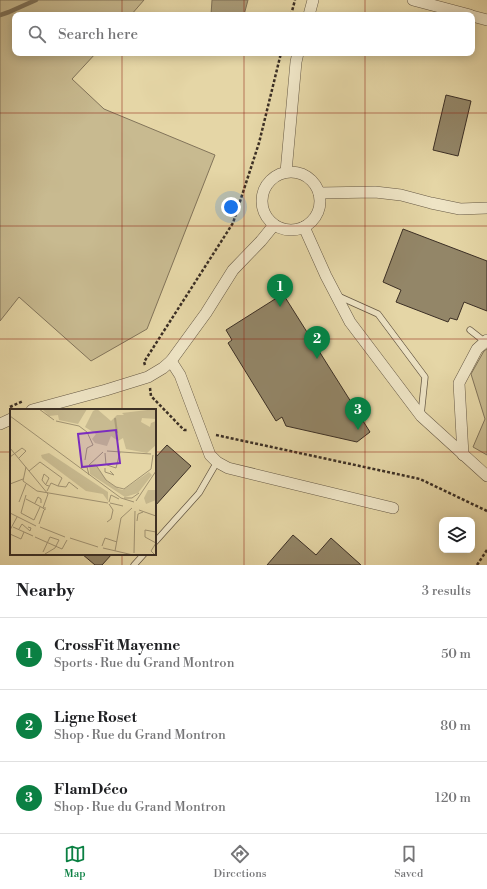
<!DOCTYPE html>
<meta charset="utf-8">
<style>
:root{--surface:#fff;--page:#f6f6f6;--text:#202124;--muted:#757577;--line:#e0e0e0;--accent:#0b8043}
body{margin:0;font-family:"Libre Bodoni",serif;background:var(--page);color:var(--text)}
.controls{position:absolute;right:12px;bottom:12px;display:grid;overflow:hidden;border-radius:8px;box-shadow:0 2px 10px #0003}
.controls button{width:36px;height:36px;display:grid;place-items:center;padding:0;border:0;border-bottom:1px solid var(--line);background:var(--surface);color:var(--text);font:20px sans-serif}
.you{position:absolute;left:231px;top:207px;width:14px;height:14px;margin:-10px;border:3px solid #fff;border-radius:50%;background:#1a73e8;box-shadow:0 0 0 6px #1a73e833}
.badge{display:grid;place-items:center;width:26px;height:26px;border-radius:50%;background:var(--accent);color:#fff;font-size:13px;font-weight:700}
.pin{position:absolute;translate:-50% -33px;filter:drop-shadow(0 1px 2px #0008)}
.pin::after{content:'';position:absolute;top:21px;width:14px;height:12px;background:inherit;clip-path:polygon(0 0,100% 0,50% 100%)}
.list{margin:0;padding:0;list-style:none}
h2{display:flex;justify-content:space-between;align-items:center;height:52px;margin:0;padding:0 16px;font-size:17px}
h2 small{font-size:13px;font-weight:400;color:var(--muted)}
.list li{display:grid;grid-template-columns:26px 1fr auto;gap:12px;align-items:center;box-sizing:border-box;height:72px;padding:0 16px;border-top:1px solid var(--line)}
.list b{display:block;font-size:15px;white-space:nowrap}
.list p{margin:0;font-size:13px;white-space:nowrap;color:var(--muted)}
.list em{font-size:13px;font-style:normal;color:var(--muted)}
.icon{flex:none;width:22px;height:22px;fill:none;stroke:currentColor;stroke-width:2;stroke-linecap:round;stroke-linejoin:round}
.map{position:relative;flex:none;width:487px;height:565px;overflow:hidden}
.search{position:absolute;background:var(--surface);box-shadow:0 2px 10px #0003;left:12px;right:12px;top:12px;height:44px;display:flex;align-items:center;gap:10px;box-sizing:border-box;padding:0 14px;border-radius:8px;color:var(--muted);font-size:15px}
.sheet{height:268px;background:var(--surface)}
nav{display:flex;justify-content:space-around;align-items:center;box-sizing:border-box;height:56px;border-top:1px solid var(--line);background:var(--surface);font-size:11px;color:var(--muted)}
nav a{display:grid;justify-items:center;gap:2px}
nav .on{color:var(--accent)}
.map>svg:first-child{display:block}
.green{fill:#c8ba90;stroke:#82745a}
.water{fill:#ab9d7a;stroke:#7e7158}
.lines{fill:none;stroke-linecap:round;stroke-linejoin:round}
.stream{stroke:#7e7158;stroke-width:4.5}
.building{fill:#938668;stroke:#3b2f25}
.lane-casing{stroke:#665945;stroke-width:7}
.street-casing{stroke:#665945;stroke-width:12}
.path{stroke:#3b2f25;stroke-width:2.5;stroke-dasharray:3 2;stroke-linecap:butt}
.lane{stroke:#eee4c5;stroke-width:5.5}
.street{stroke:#eee4c5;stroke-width:11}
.grid{fill:none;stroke:#8f2418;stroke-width:1;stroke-opacity:0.55}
.inset-river{fill:none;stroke:#ab9d7a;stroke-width:2}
.inset-road{fill:none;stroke:#a19372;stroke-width:1}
.view{fill:#7b2cbf;fill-opacity:0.15;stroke:#7b2cbf;stroke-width:2}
.inset-edge{fill:none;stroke:#3b2f25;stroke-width:2}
</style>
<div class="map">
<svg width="487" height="565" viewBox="0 0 487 565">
<rect width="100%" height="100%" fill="#e5d6a6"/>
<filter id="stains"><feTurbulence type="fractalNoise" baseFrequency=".005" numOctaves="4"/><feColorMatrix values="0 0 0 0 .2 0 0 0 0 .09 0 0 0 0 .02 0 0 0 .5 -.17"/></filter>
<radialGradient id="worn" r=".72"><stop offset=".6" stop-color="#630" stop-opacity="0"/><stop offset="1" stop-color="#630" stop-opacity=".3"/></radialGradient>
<g class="green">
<path d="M0 0H144L131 15H15V53H96L72 79 104 109 215 155 147 329 91 361 19 297 0 321Z"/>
<path d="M487 349V455L473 447 485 419 471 374 484 351Z"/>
</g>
<path class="water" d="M212 0H248L244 15H211Z"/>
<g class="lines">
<path class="stream" d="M0 15 9 12 36 0"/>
</g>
<g class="building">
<path d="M446 95 471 101 458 156 433 150Z"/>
<path d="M403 229 487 261V311L464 302 457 320 450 318 448 322 396 302 401 290 383 282Z"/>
<path d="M283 294 370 432 357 442 286 426 282 417 276 421 228 343 232 340 226 330Z"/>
<path d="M167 445 191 466 155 506V458Z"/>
<path d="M293 535 316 555 331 538 361 565H267Z"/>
<path d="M82 554H112L102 565H95Z"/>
</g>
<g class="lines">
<g class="lane-casing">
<g id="lane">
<path d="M338 296 378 314 425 377 421 415"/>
<path d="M470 330 484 341"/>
<path d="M155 542 199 493 217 462"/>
<path d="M134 565 144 554"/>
</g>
</g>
<g class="street-casing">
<g id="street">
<path d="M413 0 470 15"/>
<path d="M309 15 313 0"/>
<path d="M472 16 487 20"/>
<path d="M286 172 296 62 298 53"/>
<circle cx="291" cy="201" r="29"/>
<path d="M319 193 375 192 401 195 431 203 460 209 487 208"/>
<path d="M304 227 326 276 350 322 421 416 487 476"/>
<path d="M171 361 206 313 233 270 261 241 274 225"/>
<path d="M32 410 106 390 148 377 163 368 171 361 180 375 210 455 217 462 228 468 393 508"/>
<path d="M0 424 11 419"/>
<path d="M463 455 459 383 477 349 487 340"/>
</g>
</g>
<g class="path">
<path d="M291 15 295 0"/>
<path d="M145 365 144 362 233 223 259 143 281 53"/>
<path d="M150 388 151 396 184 430H187"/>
<path d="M10 407 23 401"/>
<path d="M216 435 420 479 487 511"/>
<path d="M477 565 487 550"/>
</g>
<use href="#lane" class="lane"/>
<use href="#street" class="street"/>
</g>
<path class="grid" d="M122 0V15M244 0V15M365 0V15M122 53V410M244 53V565M365 53V565M0 113H487M0 226H487M0 339H487M0 452H11M155 452H487M122 554V565"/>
<g transform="translate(10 409)">
<rect width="146" height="146" fill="#e5d6a6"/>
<path d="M32 0H77L68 15 49 11 48 6 39 7ZM87 0 101 12 107 6H114L112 4 146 0V10L132 9 131 13 140 18 141 14 146 12V36L137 44 116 40 113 29 108 32 101 27 97 37 85 34 82 30 86 25 75 18 83 2ZM39 44 98 83V92L93 85 76 82 32 49 31 46ZM79 56H86L97 72 109 80 113 81 139 63 142 66 128 84 115 88 80 65ZM138 81H146V91L136 95 134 89Z" fill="#c8ba90"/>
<path class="inset-river" d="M105 9 107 24"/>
<path class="inset-road" d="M29 0 44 11M0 7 111 89 124 93M46 12 69 17 77 23 83 36 77 39 75 51M0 39 38 85M97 42 141 45M95 44 96 56M0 48 12 39 16 42 9 49M79 56H86L96 71 106 78 114 80 141 60 143 46M79 56 93 43M97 56 106 59 110 43M16 58 13 72 27 82 98 94M71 59 77 58 79 66M95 59V63L104 66 100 62M19 62 30 53 52 69 48 77 41 74 37 82M0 75 13 70M36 75 39 69 34 65 32 71 35 75 36 76 39 77M48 77 56 78 59 73 68 80M16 86 11 104 24 111 30 98M114 89H122L129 84M16 90 33 99M126 92 146 62M9 93 16 75M99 93 101 86 109 90M25 94 28 88 31 90V94M100 94 113 97M35 98V101L33 99 38 85M129 101 146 107M0 104 26 117M127 112 128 105 133 103M97 113 101 110 103 101 99 95M29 115 34 101M3 118 23 127M30 118 55 128M9 120 12 115 20 122 21 119 18 118M0 121 7 108M0 125 11 130 14 123M25 128 52 140 57 131M60 129 88 138M92 137 95 129 107 133M93 139 123 146M105 142 111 109 122 99M33 143 40 128 49 131 45 139 35 145M124 144 125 102M145 146 141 142 146 134 135 128V121L146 123"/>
<path class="view" d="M106 21 110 54 72 58 68 25Z"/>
<rect width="146" height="146" class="inset-edge"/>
</g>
<rect width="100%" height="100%" filter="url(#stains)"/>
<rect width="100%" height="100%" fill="url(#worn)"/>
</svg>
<div class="controls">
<button><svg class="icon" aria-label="layers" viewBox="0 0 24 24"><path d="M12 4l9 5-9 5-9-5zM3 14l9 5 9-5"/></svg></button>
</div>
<div class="you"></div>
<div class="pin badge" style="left:280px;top:307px">1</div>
<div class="pin badge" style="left:317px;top:359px">2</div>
<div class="pin badge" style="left:358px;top:430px">3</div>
<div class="search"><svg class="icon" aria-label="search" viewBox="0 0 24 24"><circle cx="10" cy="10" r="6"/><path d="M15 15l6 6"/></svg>Search here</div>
</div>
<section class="sheet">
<h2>Nearby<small>3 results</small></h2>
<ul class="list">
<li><span class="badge">1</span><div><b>CrossFit Mayenne</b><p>Sports · Rue du Grand Montron</p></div><em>50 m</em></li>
<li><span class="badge">2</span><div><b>Ligne Roset</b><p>Shop · Rue du Grand Montron</p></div><em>80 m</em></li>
<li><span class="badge">3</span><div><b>FlamDéco</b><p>Shop · Rue du Grand Montron</p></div><em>120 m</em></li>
</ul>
</section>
<nav>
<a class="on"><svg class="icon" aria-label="map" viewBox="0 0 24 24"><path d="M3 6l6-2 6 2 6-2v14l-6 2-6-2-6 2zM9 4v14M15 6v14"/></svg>Map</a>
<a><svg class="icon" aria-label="directions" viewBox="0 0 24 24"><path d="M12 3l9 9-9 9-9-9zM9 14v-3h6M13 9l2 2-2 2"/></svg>Directions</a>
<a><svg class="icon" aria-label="saved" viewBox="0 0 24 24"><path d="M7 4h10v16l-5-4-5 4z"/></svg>Saved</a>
</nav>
